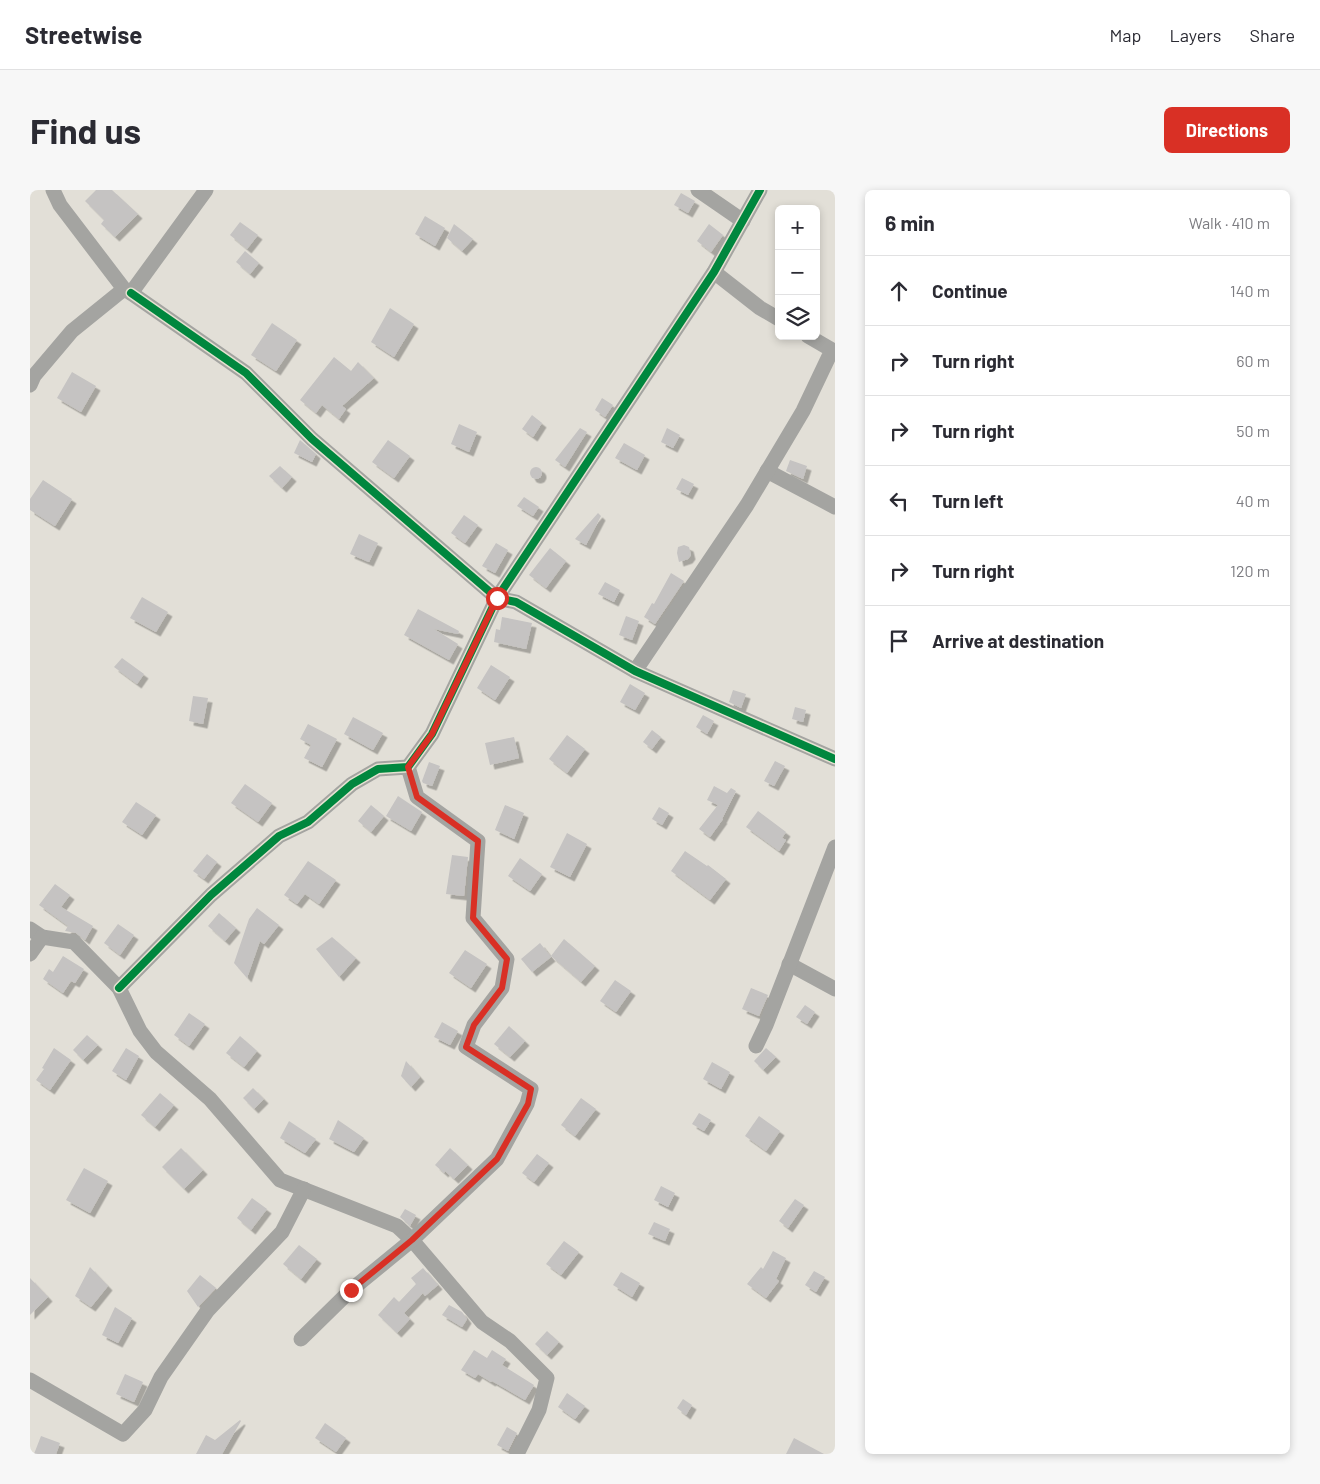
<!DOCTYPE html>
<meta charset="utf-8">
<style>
:root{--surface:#fff;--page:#f7f7f7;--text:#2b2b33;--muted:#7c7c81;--line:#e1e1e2;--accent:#d93025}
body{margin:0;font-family:Barlow,sans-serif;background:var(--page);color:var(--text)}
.controls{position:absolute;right:15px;top:15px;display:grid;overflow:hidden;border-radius:8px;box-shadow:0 2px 8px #0003}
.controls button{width:45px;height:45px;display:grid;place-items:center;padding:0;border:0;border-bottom:1px solid var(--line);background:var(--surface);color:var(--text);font:25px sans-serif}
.stop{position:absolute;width:15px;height:15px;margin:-11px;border:4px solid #d93025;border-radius:50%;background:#fff}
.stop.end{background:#d93025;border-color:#fff;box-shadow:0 1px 5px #0008}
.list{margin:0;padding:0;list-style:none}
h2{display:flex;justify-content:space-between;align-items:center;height:65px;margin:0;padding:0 20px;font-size:21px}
h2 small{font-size:16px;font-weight:400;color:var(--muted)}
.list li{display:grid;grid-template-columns:32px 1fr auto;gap:15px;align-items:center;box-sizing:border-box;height:70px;padding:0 20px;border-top:1px solid var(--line)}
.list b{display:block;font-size:19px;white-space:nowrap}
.list em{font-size:16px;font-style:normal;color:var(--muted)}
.icon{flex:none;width:28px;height:28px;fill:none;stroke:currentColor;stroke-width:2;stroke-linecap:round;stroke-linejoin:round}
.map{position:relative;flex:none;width:805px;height:1264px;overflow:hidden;border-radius:8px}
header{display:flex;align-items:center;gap:30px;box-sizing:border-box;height:70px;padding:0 25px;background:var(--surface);border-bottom:1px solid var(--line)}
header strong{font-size:24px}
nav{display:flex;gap:28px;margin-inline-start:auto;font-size:18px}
.intro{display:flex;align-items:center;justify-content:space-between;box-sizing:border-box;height:120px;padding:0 30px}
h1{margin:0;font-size:35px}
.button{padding:12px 22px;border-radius:8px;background:var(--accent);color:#fff;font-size:18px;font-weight:700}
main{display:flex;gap:30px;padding:0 30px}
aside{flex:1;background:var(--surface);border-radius:8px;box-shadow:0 2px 8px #0003}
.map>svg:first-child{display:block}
.building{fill:#c5c3c2;filter:url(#shadow)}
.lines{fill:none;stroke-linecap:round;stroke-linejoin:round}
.minor{stroke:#a4a4a1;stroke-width:15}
.cycleway-casing{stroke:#e6e2d2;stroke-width:11}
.cycleway{stroke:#00873e;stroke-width:8}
.route{stroke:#d93025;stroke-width:6}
</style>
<header>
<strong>Streetwise</strong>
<nav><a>Map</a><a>Layers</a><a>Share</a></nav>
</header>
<div class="intro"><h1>Find us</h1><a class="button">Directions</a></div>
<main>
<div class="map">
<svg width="805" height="1264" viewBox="0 0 805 1264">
<defs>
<filter id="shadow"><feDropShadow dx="4.5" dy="4.5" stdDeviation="0" flood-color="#0004"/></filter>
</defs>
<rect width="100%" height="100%" fill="#e2dfd7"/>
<g class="building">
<path d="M66 0H82L108 24 85 47 71 34 74 30 55 11Z"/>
<path d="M651 3 665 11 658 23 644 15Z"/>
<path d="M395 26 415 38 405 56 385 44Z"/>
<path d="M210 32 228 45 217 59 200 45Z"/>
<path d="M424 34 443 49 432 61 417 48Z"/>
<path d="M679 34 693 45 681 62 667 51Z"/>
<path d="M215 61 229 73 220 84 206 72Z"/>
<path d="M360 118 384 134 364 167 341 152Z"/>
<path d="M242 133 267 150 246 181 221 165Z"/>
<path d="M304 167 321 181 328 172 344 188 312 216 316 219 309 229 292 215 286 223 270 210Z"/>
<path d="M42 182 66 196 51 222 27 208Z"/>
<path d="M572 208 583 215 575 227 565 220Z"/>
<path d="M502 225 512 233 503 247 492 239Z"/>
<path d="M429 234 447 242 439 262 421 254Z"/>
<path d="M550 238 557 242 535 277 525 270Z"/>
<path d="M637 238 650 245 643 258 631 252Z"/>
<path d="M270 250 286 264 282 272 264 263Z"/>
<path d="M358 250 380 266 364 288 342 272Z"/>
<path d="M594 253 615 265 607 280 585 268Z"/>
<path d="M760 270 777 276 773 289 756 281Z"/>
<path d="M250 276 262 287 252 298 239 286Z"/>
<circle cx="506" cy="283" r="6"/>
<path d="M652 288 664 294 658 305 646 299Z"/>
<path d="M13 290 42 309 25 336 0 320V309Z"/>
<path d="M494 307 509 317 503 326 487 316Z"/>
<path d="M568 323 571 326 556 355 545 349Z"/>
<path d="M434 325 448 335 435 353 421 343Z"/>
<path d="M329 344 348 353 339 372 320 364Z"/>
<path d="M466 353 478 360 465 383 452 376Z"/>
<path d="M654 355 659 357 661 365 658 369 649 372 647 363 648 357Z"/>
<path d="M520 358 536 371 516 398 499 385Z"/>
<path d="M641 383 654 391 625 434 614 427 622 413 624 414Z"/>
<path d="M575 392 590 400 584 412 568 404Z"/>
<path d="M112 407 138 422 126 442 100 428Z"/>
<path d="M388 419 429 441 428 444 404 439 428 454 419 470 374 445Z"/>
<path d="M596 426 609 431 602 450 589 445Z"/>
<path d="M472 427 502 433 496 459 464 452 466 439 470 440Z"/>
<path d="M92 468 114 484 107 494 84 477Z"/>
<path d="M461 475 480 487 465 510 447 498Z"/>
<path d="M600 494 615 503 605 520 590 512Z"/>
<path d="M703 500 716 504 711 518 699 512Z"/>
<path d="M163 506 178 508 173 534 159 531Z"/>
<path d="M765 517 776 520 773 532 762 529Z"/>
<path d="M673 525 684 531 677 544 666 537Z"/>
<path d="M323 527 353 543 343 560 314 544Z"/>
<path d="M278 534 307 549 292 577 274 568 281 555 270 549Z"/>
<path d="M622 540 631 547 622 559 613 552Z"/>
<path d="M537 545 555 559 537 583 519 569Z"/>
<path d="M484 547 489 568 460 575 455 553Z"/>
<path d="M745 571 755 576 744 596 734 591Z"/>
<path d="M399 572 410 576 402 596 393 593 392 591Z"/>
<path d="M215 594 242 613 228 632 201 613Z"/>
<path d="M684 596 697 603 701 598 706 601 692 629H693L680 647 669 639 688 615 677 610Z"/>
<path d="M368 606 392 622 381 641 356 626Z"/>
<path d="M106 612 126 625 112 645 92 632Z"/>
<path d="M341 615 354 626 341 642 328 631Z"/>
<path d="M475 615 494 623 484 649 465 640Z"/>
<path d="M629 617 639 623 632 635 622 629Z"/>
<path d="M728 621 756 642 752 648 756 650 749 661 716 637Z"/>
<path d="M537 643 557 654 540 687 520 677Z"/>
<path d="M655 661 677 676 678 675 696 689 680 710 641 681Z"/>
<path d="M177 664 187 672 174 689 163 681Z"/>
<path d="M422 665 438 667 434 706 416 704Z"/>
<path d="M490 668 512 684 500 701 478 686Z"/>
<path d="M278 671 306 690 289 714 275 704 267 714 254 705Z"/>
<path d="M25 694 40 705 31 717 63 736 55 750 46 743 35 741 38 736 9 715Z"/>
<path d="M227 718 249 735 234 754 230 751 217 788 204 773 219 729Z"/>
<path d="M189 723 206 738 195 751 178 736Z"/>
<path d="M88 734 104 745 90 765 74 753Z"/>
<path d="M302 747 326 768 309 787 286 759Z"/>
<path d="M534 749 565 776 551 792 521 766Z"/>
<path d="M510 753 521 767 502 782 491 769Z"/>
<path d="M435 760 457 774 441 798 419 783Z"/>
<path d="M33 766 54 779 45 793 41 791 33 803 13 789 19 779 23 782Z"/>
<path d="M585 790 601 801 586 822 570 811Z"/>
<path d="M721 798 738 805 729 826 712 819Z"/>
<path d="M775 815 785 822 777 834 766 827Z"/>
<path d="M159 823 175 834 159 856 144 845Z"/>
<path d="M412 832 428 841 420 855 404 847Z"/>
<path d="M479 836 495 851 480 867 464 854Z"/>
<path d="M57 845 68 855 53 870 43 860Z"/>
<path d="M210 846 227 861 214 877 196 863Z"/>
<path d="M24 858 41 870 20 900 6 890 14 879 12 878Z"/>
<path d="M96 858 109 866 96 890 82 881Z"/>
<path d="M736 858 746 867 733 880 724 871Z"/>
<path d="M376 871 390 887 381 897 371 886Z"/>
<path d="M682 872 700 882 691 899 673 889Z"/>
<path d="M223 898 234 909 224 919 213 908Z"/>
<path d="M130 903 144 915 125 937 111 925Z"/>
<path d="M551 908 566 919 545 946 531 935Z"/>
<path d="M669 923 681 930 674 941 662 934Z"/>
<path d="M729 926 750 941 736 961 715 946Z"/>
<path d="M308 930 334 948 324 962 299 949Z"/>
<path d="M259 931 286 949 275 963 250 948Z"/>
<path d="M151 958 173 980 154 999 132 977Z"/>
<path d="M420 958 438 975 424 989 415 981 414 983 405 975Z"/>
<path d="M507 964 519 973 504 992 492 983Z"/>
<path d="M54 978 78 991 60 1023 36 1010Z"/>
<path d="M631 996 645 1003 638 1017 624 1010Z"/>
<path d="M222 1008 237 1019 221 1040 207 1028Z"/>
<path d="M765 1009 774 1015 758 1038 749 1031Z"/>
<path d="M375 1019 386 1025 380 1036 370 1027Z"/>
<path d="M624 1032 640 1039 635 1051 618 1044Z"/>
<path d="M534 1051 549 1062 531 1085 516 1074Z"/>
<path d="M269 1055 287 1069 271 1089 253 1074Z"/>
<path d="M743 1061 756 1068 746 1089 749 1091 736 1108 717 1094 731 1077 733 1079Z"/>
<path d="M60 1077 78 1096 61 1117 45 1106Z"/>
<path d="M393 1078 408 1095 395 1106 393 1103 374 1123 380 1129 367 1143 348 1125 364 1107 369 1112 386 1094 381 1088Z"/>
<path d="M784 1081 795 1087 786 1102 775 1095Z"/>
<path d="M591 1082 610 1093 602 1107 583 1095Z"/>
<path d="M170 1085 186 1098 168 1117 157 1101Z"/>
<path d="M0 1088 18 1107 0 1125Z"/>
<path d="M419 1115 432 1122 437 1129 432 1137 412 1125Z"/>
<path d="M85 1117 102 1128 88 1153 72 1145Z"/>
<path d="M517 1141 529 1152 517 1165 505 1154Z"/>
<path d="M444 1160 457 1168 462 1160 476 1169 472 1175 504 1195 495 1210 462 1191 461 1192 448 1184 445 1188 431 1180Z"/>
<path d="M95 1184 113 1192 104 1212 86 1204Z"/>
<path d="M537 1203 555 1216 545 1229 528 1217Z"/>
<path d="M653 1209 662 1215 656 1225 647 1218Z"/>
<path d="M210 1230 211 1231 192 1264H166L176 1245 185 1250Z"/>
<path d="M295 1233 316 1248 306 1262 285 1248Z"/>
<path d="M477 1237 487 1243 478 1261 467 1255Z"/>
<path d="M11 1246 30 1253 26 1264H4Z"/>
<path d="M764 1248 794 1264H756Z"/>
</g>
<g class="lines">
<g class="minor">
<path d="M23 0 30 15 94 99"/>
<path d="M668 0 713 31"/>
<path d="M684 82 730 118 749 129"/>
<path d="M101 103 216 183 282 249 467 408 486 412 605 481 805 569"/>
<path d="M0 195 4 186 42 141 94 99 101 103 176 0"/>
<path d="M737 281 805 317"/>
<path d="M605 481 717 315 773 221 802 160 778 146"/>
<path d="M0 739 12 747 44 752 89 798 110 841 126 862 180 909 250 990 367 1036 382 1050 452 1132 480 1151 517 1188 509 1220 487 1264"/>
<path d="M0 764 12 747"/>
<path d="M759 774 805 799"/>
<path d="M89 798 181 705 249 646 278 632 322 594 348 579 378 577 402 544 467 408 684 82 730 0"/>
<path d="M726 856 736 835 805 657"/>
<path d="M271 1149 321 1100 382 1050 467 969 497 914 501 899 436 857 444 835 472 798 477 769 443 728 448 651 387 607 378 577"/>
<path d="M0 1190 93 1244 115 1220 131 1187 178 1120 252 1042 274 999"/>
</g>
<g class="cycleway-casing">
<g id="cycleway">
<path d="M101 103 216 183 282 249 467 408 486 412 605 481 805 569"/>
<path d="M89 798 181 705 249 646 278 632 322 594 348 579 378 577 402 544 467 408 684 82 730 0"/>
</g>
</g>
<use href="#cycleway" class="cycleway"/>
</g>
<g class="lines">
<path class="route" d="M321 1100 382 1050 467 969 498 914 501 899 436 857 444 835 472 798 477 769 443 728 448 651 387 607 378 577 402 544 467 408"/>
</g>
</svg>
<div class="controls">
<button>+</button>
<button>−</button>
<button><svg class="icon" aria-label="layers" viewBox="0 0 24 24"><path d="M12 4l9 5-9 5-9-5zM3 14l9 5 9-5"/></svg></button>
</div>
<div class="stop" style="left:467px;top:408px"></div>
<div class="stop end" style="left:321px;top:1100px"></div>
</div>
<aside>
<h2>6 min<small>Walk · 410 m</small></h2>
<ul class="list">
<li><svg class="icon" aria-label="ahead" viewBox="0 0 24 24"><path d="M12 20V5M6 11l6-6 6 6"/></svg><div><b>Continue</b></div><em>140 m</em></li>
<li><svg class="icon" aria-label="right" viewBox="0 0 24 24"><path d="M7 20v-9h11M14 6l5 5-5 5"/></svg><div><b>Turn right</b></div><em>60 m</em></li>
<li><svg class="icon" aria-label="right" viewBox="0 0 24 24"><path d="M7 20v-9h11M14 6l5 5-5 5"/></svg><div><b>Turn right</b></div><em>50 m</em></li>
<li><svg class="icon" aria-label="left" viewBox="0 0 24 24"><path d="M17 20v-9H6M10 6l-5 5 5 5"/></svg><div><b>Turn left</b></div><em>40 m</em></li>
<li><svg class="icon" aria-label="right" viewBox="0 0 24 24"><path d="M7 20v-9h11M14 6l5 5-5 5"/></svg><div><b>Turn right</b></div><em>120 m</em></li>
<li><svg class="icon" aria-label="arrive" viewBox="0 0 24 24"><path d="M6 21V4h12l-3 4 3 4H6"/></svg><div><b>Arrive at destination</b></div></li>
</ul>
</aside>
</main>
